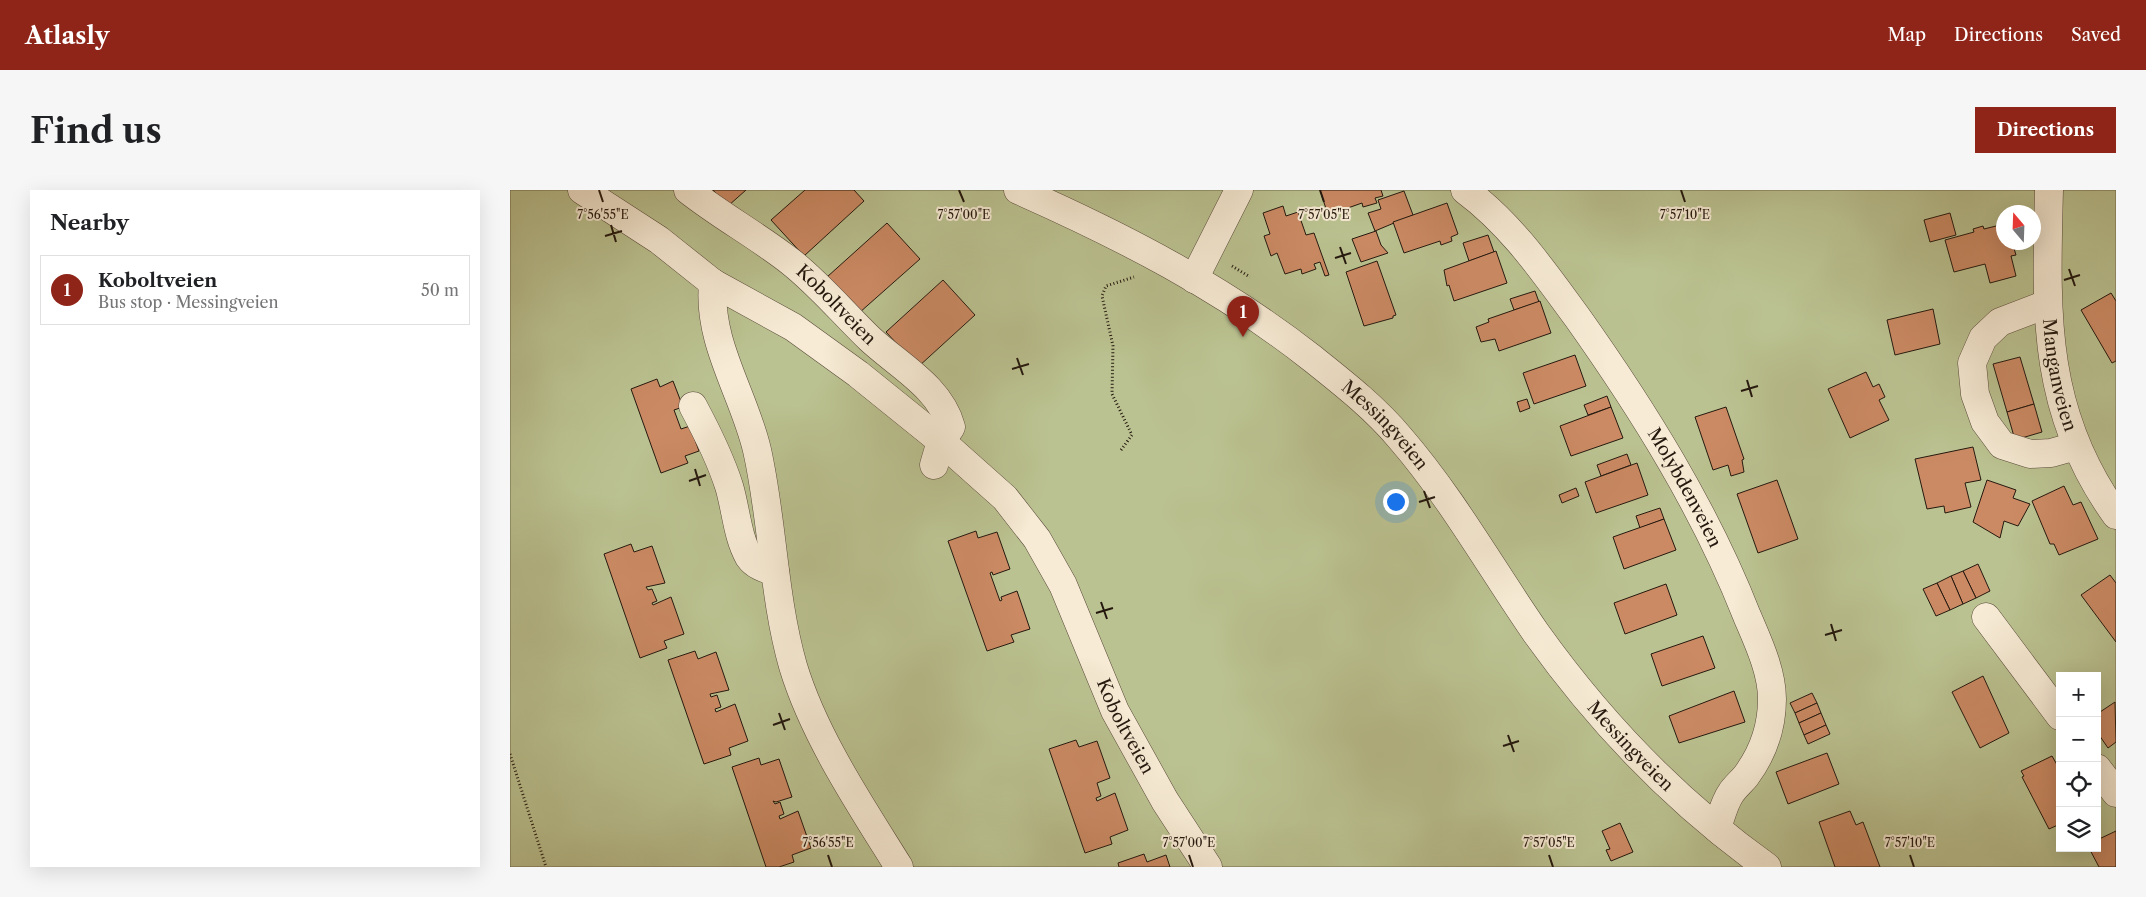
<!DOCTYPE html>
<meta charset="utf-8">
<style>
:root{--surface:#fff;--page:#f6f6f6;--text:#202124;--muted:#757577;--line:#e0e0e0;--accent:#8f2418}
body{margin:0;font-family:"Libre Caslon Text",serif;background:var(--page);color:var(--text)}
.controls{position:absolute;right:15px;bottom:15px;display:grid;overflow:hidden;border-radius:0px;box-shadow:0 5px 20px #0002}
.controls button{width:45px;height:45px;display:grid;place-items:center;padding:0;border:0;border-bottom:1px solid var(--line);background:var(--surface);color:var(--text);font:25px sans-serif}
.compass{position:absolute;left:1486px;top:15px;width:45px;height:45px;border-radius:50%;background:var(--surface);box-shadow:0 5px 20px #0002;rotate:341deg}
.you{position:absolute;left:885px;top:311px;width:18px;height:18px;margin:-12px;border:4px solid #fff;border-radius:50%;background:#1a73e8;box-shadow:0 0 0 8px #1a73e833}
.badge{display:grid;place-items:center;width:32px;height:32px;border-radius:50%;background:var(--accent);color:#fff;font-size:16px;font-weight:700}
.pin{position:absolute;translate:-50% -41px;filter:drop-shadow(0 1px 2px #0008)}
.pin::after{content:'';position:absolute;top:26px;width:18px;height:15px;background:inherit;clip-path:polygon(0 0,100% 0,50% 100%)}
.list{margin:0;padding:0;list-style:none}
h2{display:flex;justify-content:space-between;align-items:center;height:65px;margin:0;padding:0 20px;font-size:21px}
h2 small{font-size:16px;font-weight:400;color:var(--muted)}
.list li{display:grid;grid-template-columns:32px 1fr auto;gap:15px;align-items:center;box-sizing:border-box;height:70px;margin:0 10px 10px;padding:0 10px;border:1px solid var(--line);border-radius:0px}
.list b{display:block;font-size:19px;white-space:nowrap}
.list p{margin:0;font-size:16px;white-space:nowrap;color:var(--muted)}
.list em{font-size:16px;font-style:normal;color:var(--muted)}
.icon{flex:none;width:28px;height:28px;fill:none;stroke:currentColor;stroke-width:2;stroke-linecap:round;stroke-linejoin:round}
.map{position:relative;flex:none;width:1606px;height:677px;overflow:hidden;border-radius:0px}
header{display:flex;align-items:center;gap:30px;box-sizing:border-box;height:70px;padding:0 25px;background:var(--accent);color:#fff}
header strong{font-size:24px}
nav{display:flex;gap:28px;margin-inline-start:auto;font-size:18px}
.intro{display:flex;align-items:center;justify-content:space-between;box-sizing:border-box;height:120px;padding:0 30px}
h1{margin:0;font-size:35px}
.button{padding:12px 22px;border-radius:0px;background:var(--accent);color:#fff;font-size:18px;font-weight:700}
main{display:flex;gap:30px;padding:0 30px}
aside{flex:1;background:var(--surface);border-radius:0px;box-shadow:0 5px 20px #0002}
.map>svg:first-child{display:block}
.green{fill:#bbc291;stroke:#706d50;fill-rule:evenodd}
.building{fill:#cb8a64;stroke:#24180e}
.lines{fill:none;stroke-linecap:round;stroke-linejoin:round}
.minor-casing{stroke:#584a3a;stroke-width:29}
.path{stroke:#24180e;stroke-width:3;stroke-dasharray:1 2.5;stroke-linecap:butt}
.minor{stroke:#f7ebd5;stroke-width:28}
.ticks{fill:none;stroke:#24180e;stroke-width:2}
.labels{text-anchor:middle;stroke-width:4;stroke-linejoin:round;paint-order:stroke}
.street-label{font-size:18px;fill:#24180e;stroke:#f7ebd5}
.ticks-label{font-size:12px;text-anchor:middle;fill:#24180e;stroke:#f7ebd5;stroke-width:4;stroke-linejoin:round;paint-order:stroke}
</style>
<header>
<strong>Atlasly</strong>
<nav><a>Map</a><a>Directions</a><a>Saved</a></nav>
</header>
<div class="intro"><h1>Find us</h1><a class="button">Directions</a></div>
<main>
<aside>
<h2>Nearby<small></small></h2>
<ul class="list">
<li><span class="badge">1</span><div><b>Koboltveien</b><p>Bus stop · Messingveien</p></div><em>50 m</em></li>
</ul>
</aside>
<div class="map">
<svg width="1606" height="677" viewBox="0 0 1606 677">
<rect width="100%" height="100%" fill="#f3e0bf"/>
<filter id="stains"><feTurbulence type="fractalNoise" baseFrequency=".004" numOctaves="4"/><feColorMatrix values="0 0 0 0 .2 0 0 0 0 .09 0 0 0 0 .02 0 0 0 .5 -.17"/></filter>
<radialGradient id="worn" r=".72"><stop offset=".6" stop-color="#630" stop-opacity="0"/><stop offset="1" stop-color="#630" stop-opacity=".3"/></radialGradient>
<path class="green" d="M0 0H1606V677H0ZM1494 22H1524V52H1494ZM1550 486H1587V658H1550Z"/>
<g class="building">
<path d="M203 0H236L218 16Z"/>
<path d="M295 0H344L354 11 294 66 261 30Z"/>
<path d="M810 0H871L873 6 865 8 867 13 853 17 852 13 818 25Z"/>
<path d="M894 1 903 25 865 41 858 23 871 19 868 10Z"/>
<path d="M937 13 948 44 941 47 942 51 931 55 930 51 894 63 883 32Z"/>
<path d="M773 16 776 26 788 22 796 45 804 43 819 85 815 86 810 72 804 74 806 79 792 84 791 79 775 84 767 63 761 66 754 46 760 44 753 23Z"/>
<path d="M1440 23 1446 45 1420 52 1414 30Z"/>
<path d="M377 33 410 69 349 123 317 87Z"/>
<path d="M1494 34V52H1502L1506 65 1501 66 1506 86 1480 93 1475 74 1444 82 1435 50 1464 42 1463 39 1473 36 1474 39Z"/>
<path d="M866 41 871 55 878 63 851 72 842 49Z"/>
<path d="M978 45 984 62 959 71 953 53Z"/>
<path d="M986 61 997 93 944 111 939 95 937 96 934 80Z"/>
<path d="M867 71 886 125 883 126V128L854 136 836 82Z"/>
<path d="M433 90 465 125 408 177 376 142Z"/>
<path d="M1025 101 1029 112 1004 120 1000 109Z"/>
<path d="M1601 103 1606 111V171L1602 173 1571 120Z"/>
<path d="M1030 111 1041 143 989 161 985 149 971 152 966 137 979 132 978 129Z"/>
<path d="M1423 119 1430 154 1385 165 1377 130Z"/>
<path d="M1065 165 1076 196 1024 214 1013 183Z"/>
<path d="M1510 167 1524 214 1497 222 1483 174Z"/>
<path d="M1356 182 1363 197 1369 194 1375 207 1369 210 1379 230 1340 248 1318 199Z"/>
<path d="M147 189 150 197 163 191 173 217 164 220 171 239 180 236 189 261 175 266 178 273 151 283 121 199Z"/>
<path d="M1097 206 1101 217 1078 225 1074 215Z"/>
<path d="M1017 209 1020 218 1010 222 1007 212Z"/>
<path d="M1524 214 1532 242 1505 250 1497 222Z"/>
<path d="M1101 217 1113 248 1061 266 1050 236Z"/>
<path d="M1216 217 1234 269 1232 270 1234 282 1221 286 1218 275 1203 280 1185 227Z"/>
<path d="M1463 257 1471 290 1455 293 1461 317 1435 323 1434 316 1417 319 1405 269Z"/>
<path d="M1117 264 1121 275 1091 286 1087 275Z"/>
<path d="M1127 273 1138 305 1086 323 1075 292Z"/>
<path d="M1267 290 1288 349 1248 363 1227 304Z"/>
<path d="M1477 290 1506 300 1503 308 1520 314 1508 336 1494 331 1490 348 1463 332Z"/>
<path d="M1554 296 1563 315 1571 312 1588 349 1549 365 1544 354H1540L1522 311Z"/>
<path d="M1066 298 1069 306 1052 313 1049 305Z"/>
<path d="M1150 318 1154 329 1130 338 1126 326Z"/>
<path d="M1154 329 1166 360 1114 379 1103 347Z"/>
<path d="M466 341 468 348 487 342 500 379 483 385 482 382 480 383 490 411 492 410 491 407 507 401 520 439 501 445 504 452 477 461 438 351Z"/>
<path d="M121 354 124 362 142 356 155 393 136 397 138 400 142 399 147 411 142 413 143 415 161 407 174 444 154 451 157 458 130 468 94 364Z"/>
<path d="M1468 374 1480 401 1466 408 1453 381Z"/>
<path d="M1453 381 1466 408 1453 414 1441 386Z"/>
<path d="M1600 385 1606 393V452L1571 405Z"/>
<path d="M1441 386 1453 414 1440 420 1427 393Z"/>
<path d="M1427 393 1440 420 1426 426 1413 399Z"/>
<path d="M1156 394 1167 425 1115 444 1104 413Z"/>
<path d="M1193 446 1205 478 1152 496 1141 464Z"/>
<path d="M185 461 188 469 206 462 219 500 200 504 201 507 207 505 211 517 205 519 206 522 225 514 238 551 219 558 221 565 194 574 158 470Z"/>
<path d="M1473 486 1499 543 1470 558 1442 502Z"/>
<path d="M1224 501 1235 532 1169 553 1159 526Z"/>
<path d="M1302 503 1307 513 1285 523 1280 513Z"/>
<path d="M1605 512 1606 552 1598 558 1587 542V524Z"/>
<path d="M1307 513 1311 523 1289 533 1285 523Z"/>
<path d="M1311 523 1316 535 1294 545 1289 533Z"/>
<path d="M1316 535 1320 544 1298 554 1294 545Z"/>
<path d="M566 550 569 557 587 551 600 588 587 593 591 606 586 608 587 611 605 603 618 640 600 647 602 654 575 663 539 559Z"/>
<path d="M1317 563 1329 594 1278 614 1266 582Z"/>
<path d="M1542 566 1550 580V634L1539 639 1512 587 1514 586 1511 581Z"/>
<path d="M249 568 251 575 269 569 282 607 266 612 263 611 265 614 270 612 274 624 269 626 270 629 288 621 301 658 282 665 284 672 269 677H256L222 577Z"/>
<path d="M1340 621 1346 635 1353 632 1370 677H1325L1309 632Z"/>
<path d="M1110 633 1123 662 1101 671 1096 660 1100 659 1092 641Z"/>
<path d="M1606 641V677H1589L1579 658H1587V650Z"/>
<path d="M634 664 637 672 656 665 660 677H609L608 673Z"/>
</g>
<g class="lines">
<g class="minor-casing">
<g id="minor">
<path id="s1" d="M72 0 149 50 203 93 283 137 348 184 431 251 495 308 527 349 553 395 605 521 655 611 698 677"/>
<path id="s2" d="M178 0C211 26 248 46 281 72 310 95 334 124 360 149 389 176 430 197 441 237L431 251 424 275"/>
<path id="s3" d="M508 0C612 46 713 98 803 169 833 193 865 218 890 248 942 308 981 378 1026 443 1091 534 1166 612 1257 677"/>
<path id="s4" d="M955 0C1002 35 1033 81 1067 127 1133 220 1195 319 1237 426 1248 452 1262 481 1262 509 1262 537 1253 563 1236 586 1231 592 1225 597 1221 603 1214 613 1211 627 1207 638"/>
<path id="s5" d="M1539 0C1536 121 1531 221 1606 325"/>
<path d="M684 89 729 0"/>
<path d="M203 93C197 152 234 204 247 260 263 331 263 406 283 476 304 546 351 616 389 677"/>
<path d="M1537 114 1490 132 1473 148 1462 173 1465 204 1475 232 1492 255 1520 264 1541 263 1566 256"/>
<path d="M183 216C197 242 210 268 219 296 226 319 227 346 239 367 245 376 256 379 265 382"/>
<path d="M1476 427 1550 526"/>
<path d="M1587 578 1606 603"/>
</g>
</g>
<g class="path">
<path d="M722 76 740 87"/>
<path d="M611 260 622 245 602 204 603 156 592 106 596 96 624 87"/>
<path d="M0 564 36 677"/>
</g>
<use href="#minor" class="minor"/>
</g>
<path class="ticks" d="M89 0 93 12M449 0 454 12M810 0 814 12M1171 0 1175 12M101 35 106 52M95 46 112 41M830 57 836 74M825 68 841 63M1559 79 1565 96M1554 90 1570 85M507 168 513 185M502 179 519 174M1237 190 1242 207M1231 201 1248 196M185 279 190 296M179 291 196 285M914 301 920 318M909 312 925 307M591 412 597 429M586 423 603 418M1321 434 1326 451M1315 445 1332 440M269 523 275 540M263 535 280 529M998 545 1004 562M993 556 1009 551M318 665 322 677M679 665 683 677M1039 665 1043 677M1400 665 1404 677"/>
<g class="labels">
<g class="street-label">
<text dy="6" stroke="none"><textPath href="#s2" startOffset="188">Koboltveien</textPath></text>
<text dy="6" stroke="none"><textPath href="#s5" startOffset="186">Manganveien</textPath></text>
<text dy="6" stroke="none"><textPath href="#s3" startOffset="439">Messingveien</textPath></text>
<text dy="6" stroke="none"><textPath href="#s4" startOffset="372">Molybdenveien</textPath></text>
<text dy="6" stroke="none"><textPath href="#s1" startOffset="784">Koboltveien</textPath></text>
<text dy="6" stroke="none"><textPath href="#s3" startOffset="844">Messingveien</textPath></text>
</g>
</g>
<g class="ticks-label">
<text x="93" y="29">7°56'55"E</text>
<text x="454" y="29">7°57'00"E</text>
<text x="814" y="29">7°57'05"E</text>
<text x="1175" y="29">7°57'10"E</text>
<text x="318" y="657">7°56'55"E</text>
<text x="679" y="657">7°57'00"E</text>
<text x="1039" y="657">7°57'05"E</text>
<text x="1400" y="657">7°57'10"E</text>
</g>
<rect width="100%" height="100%" filter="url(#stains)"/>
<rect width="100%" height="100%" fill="url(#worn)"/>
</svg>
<div class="controls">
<button>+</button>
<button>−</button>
<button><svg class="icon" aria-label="locate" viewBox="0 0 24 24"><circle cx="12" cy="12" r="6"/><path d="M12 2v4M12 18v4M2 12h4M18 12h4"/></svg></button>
<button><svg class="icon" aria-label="layers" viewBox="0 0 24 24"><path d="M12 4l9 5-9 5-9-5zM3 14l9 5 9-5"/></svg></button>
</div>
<svg class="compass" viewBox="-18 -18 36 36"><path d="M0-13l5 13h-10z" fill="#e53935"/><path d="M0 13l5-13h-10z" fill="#757577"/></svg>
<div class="you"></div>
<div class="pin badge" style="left:733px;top:147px">1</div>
</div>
</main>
